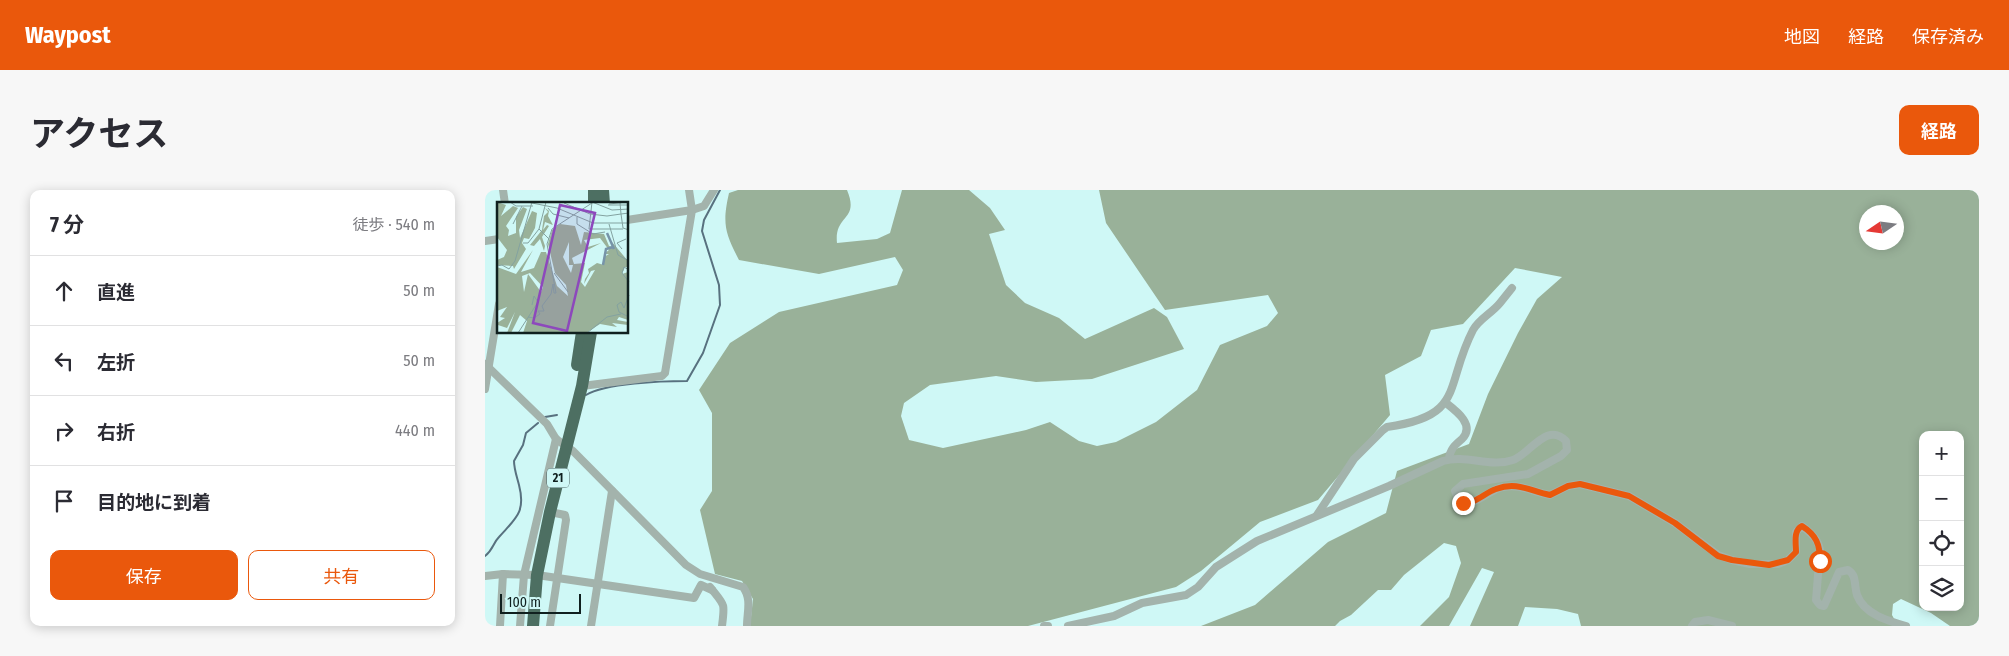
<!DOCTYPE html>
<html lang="ja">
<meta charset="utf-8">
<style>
:root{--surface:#fff;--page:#f7f7f7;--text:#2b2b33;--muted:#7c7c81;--line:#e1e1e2;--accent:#ea580c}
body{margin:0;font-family:"Fira Sans Condensed","Noto Sans JP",sans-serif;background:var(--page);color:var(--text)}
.controls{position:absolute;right:15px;bottom:15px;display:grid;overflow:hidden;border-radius:10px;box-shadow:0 2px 12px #0003}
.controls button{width:45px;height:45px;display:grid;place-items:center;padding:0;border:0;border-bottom:1px solid var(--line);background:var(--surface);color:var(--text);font:25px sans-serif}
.compass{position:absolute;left:1374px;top:15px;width:45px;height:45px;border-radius:50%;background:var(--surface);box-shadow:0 2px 12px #0003;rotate:257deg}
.scale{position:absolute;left:15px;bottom:12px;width:81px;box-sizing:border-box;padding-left:5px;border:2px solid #10201f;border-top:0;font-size:14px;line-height:18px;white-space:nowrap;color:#10201f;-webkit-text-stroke:4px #cff8f6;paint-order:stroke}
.stop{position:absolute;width:15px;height:15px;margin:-11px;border:4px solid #ea580c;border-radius:50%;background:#fff}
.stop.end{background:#ea580c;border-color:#fff;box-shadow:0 1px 5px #0008}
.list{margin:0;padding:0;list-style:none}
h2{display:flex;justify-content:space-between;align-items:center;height:65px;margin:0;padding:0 20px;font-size:21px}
h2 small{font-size:16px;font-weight:400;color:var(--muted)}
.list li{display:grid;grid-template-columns:32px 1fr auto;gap:15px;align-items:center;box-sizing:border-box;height:70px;padding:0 20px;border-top:1px solid var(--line)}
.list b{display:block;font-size:19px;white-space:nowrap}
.list em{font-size:16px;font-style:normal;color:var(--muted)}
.actions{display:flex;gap:10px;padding:15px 20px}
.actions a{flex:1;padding:11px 0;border:1px solid var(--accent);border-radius:10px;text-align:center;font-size:18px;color:var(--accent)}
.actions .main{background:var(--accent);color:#fff}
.icon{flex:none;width:28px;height:28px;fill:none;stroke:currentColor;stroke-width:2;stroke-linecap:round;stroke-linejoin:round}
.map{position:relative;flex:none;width:1494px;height:436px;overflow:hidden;border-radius:10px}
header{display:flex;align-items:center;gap:30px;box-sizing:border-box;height:70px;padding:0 25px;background:var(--accent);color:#fff}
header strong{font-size:24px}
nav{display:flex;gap:28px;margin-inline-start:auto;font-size:18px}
.intro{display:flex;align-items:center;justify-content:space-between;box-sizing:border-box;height:120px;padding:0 30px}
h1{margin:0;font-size:35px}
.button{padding:12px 22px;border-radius:10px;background:var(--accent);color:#fff;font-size:18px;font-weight:700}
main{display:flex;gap:30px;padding:0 30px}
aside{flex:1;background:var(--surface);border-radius:10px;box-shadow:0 2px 12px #0003}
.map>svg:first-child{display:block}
.forest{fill:#99b199;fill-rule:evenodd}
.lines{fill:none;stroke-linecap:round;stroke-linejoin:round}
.stream{stroke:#58717f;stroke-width:2}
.minor{stroke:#a3b3ac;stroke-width:8}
.highway{stroke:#4d6f62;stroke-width:12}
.route{stroke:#ea580c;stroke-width:6}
.labels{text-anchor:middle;stroke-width:4.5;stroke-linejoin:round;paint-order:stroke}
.shield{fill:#cff8f6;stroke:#496160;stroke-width:1}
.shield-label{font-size:12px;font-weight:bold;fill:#10201f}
.inset-river{fill:none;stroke:#7794a8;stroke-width:2.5}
.inset-road{fill:none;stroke:#83a2a0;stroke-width:1}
.view{fill:#8d48bc;fill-opacity:0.15;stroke:#8d48bc;stroke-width:2.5}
.inset-edge{fill:none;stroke:#10201f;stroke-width:2.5}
</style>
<header>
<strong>Waypost</strong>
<nav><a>地図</a><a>経路</a><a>保存済み</a></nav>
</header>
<div class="intro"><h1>アクセス</h1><a class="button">経路</a></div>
<main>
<aside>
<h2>7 分<small>徒歩 · 540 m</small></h2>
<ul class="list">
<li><svg class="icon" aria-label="ahead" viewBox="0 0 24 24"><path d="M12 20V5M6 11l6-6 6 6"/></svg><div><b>直進</b></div><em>50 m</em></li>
<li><svg class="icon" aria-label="left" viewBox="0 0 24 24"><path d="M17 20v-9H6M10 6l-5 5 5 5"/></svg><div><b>左折</b></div><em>50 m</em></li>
<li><svg class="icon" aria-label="right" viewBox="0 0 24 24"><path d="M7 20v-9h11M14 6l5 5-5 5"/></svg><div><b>右折</b></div><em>440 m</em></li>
<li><svg class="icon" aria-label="arrive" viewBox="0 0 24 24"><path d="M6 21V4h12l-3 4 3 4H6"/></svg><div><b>目的地に到着</b></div></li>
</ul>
<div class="actions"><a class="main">保存</a><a>共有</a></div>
</aside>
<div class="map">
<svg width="1494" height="436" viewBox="0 0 1494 436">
<rect width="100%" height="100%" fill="#cff8f6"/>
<path class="forest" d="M253 0H362C375 31 349 24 352 53L392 49 405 43 417 0H484L505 18 520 40 504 44 521 95 540 113 574 128 600 149 669 118 682 127 699 159 607 189 551 192 511 186 445 195 419 213 416 226 424 250 458 258 541 240 565 232 594 251 612 256 631 252 671 232 712 200 735 155 782 136 793 123 783 105 680 120 621 33 614 0H1494V436H1465L1446 423 1416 409 1408 414 1407 425 1413 436H1096L1093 424 1072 419 1040 417 1033 436H985L1009 382 997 378 964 436H935L964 407 976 373 971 356 959 353 919 385 906 400H893L866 425 855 431 850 436H716L770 415 843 352 901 323 912 281 984 254 1003 204 1033 143 1052 109 1077 87 1030 78 978 134 946 140 936 166 900 185 905 225 833 310 775 332 716 381 691 397 543 436H265L268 409 257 391 230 384 215 320 227 301V223L214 200 245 153 294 122 412 95 418 80 410 67 334 84 254 70C240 43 237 34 244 3ZM1382 22H1412V52H1382ZM1438 245H1475V417H1438Z"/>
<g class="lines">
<g class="stream">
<path d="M101 205C120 193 178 191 202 191L218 163 235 115 234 95 217 41 219 30 235 0"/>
<path d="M60 227 72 225"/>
<path d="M0 366C8 360 8 353 14 347 31 328 41 322 34 295 32 287 29 279 29 271L38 255 41 243 53 233"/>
</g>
<g class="minor">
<path d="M18 0 20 14"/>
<path d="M142 30 207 20 204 0"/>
<path d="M0 51 14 49"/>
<path d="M0 174 62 234 71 249 88 261 201 375 215 384 258 397C267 409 262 422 262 436"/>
<path d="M97 196 177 186 180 183 207 20 219 16 229 0"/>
<path d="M0 199 14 114"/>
<path d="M961 213C970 220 991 235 977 249 970 255 965 259 964 269"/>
<path d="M65 322 80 325 81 330 65 436"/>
<path d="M832 325 869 269 898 240 902 237C981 226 959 196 988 140 994 129 1007 123 1015 113 1019 108 1023 103 1027 98"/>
<path d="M0 386 18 384 52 385 209 408 216 395 227 400"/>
<path d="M225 397C240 416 240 412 237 436"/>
<path d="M15 436 18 384"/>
<path d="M35 436 39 385 71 249"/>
<path d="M106 436 127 301"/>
<path d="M559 436H563"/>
<path d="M583 436 629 426 657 413 701 405 713 397 731 377 772 351 904 296 958 271C981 264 1005 278 1028 270 1045 264 1062 231 1081 251L1082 260 1076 266 1043 284 978 294 970 301 974 311C991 318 1002 300 1018 297 1038 294 1047 302 1065 305L1083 296 1095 294 1144 306 1190 333 1233 365 1247 370 1265 374H1293L1303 370 1311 362V342L1317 336C1326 343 1333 349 1335 360L1331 410 1335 415 1339 416 1354 382 1363 380C1372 385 1369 396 1372 405 1379 424 1403 431 1421 436"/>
<path d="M1207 436 1210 432 1223 430 1247 436"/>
</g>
<g class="highway">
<path d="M118 0 119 14"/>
<path d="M109 14V0"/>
<path d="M92 175 97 142"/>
<path d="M48 436 52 385 65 322 97 196 106 142"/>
</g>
</g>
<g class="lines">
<path class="route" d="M978 313C992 313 999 303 1011 299 1032 291 1045 301 1065 305L1083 296 1095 294 1144 306 1190 333 1233 366 1247 370 1284 375 1303 370 1311 362C1311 354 1308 340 1317 336 1331 345 1335 354 1335 371"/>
</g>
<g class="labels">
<rect class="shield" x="62" y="278.5" width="22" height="19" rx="4"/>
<g class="shield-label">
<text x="73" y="292">21</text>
</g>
</g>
<g transform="translate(12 12)">
<rect width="131" height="131" fill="#cff8f6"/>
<path d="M0 0 9 3 4 14 16 4 21 6 9 24 12 28 11 34 19 31V15L26 5 30 7 22 28 23 36 35 9 40 11 38 26 32 37 27 36 25 41 29 47 17 67 16 64 0 63V58L7 55 10 48 0 35ZM48 6 52 9 51 14 56 23 48 20 46 28 50 23 52 24 45 35 48 44 47 49 43 37 37 44 33 43 45 28 47 14 51 10ZM63 22 78 24 84 43 87 30 107 32 112 44 116 45 115 40 131 59V65H128L125 72 131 70V118L122 115 120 118 131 120V123L115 121 120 125 103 122 89 131H26L30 119 23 113 14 131H10L18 110 10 126 1 123 0 121 8 116 3 115 10 105 0 109V65L19 72 36 48 24 70 37 66 44 50H49L60 84 71 94 69 83 58 71 51 42 55 28ZM103 36 112 48 107 52H112L107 55V63L100 61 91 67 92 71 88 77 87 82 94 69 98 68 88 85 84 80 88 61 77 62 75 56 104 41 91 45 87 38ZM72 40V63H76L74 71 66 55ZM33 71 46 85 44 90 31 72 27 90 25 74Z" fill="#99b199" fill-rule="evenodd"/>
<path class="inset-river" d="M110 31 117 47M106 63 109 47 116 45"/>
<path class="inset-road" d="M13 0 19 4H36M30 0 60 6 96 21H132M49 0 42 27 52 37M95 0 92 27H126M95 0 115 8 132 7M67 1 93 12 110 14 124 12 123 1M112 2 130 0M111 3H132M51 6 56 12 72 16M132 11 124 12 126 26 132 28M80 15V22L96 32 108 30M16 22 25 4M112 22 121 53 132 59M26 41H31L42 27M125 47 120 41 129 37M0 64 5 63 12 67 18 59 35 0M132 68 127 65 125 71 132 80M57 71 71 90M132 93 127 106 124 100 120 103 122 110 132 115M31 115 37 116 43 112 41 109H47L45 104 54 92 56 82 57 91H59L50 42 55 27 95 1M21 131 41 100 37 94 35 103M90 131 110 115 124 112"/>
<path class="view" d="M63 3 98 11 70 129 36 121Z"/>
<rect width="131" height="131" class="inset-edge"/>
</g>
</svg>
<div class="controls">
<button>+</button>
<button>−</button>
<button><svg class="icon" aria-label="locate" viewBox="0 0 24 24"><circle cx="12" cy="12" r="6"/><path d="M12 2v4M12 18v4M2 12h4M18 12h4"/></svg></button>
<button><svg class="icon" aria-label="layers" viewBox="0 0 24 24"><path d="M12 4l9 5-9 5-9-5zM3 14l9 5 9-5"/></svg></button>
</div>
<svg class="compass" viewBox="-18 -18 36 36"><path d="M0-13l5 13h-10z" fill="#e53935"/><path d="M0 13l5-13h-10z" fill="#7c7c81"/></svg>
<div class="scale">100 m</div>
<div class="stop" style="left:1335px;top:371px"></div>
<div class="stop end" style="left:978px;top:313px"></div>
</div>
</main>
